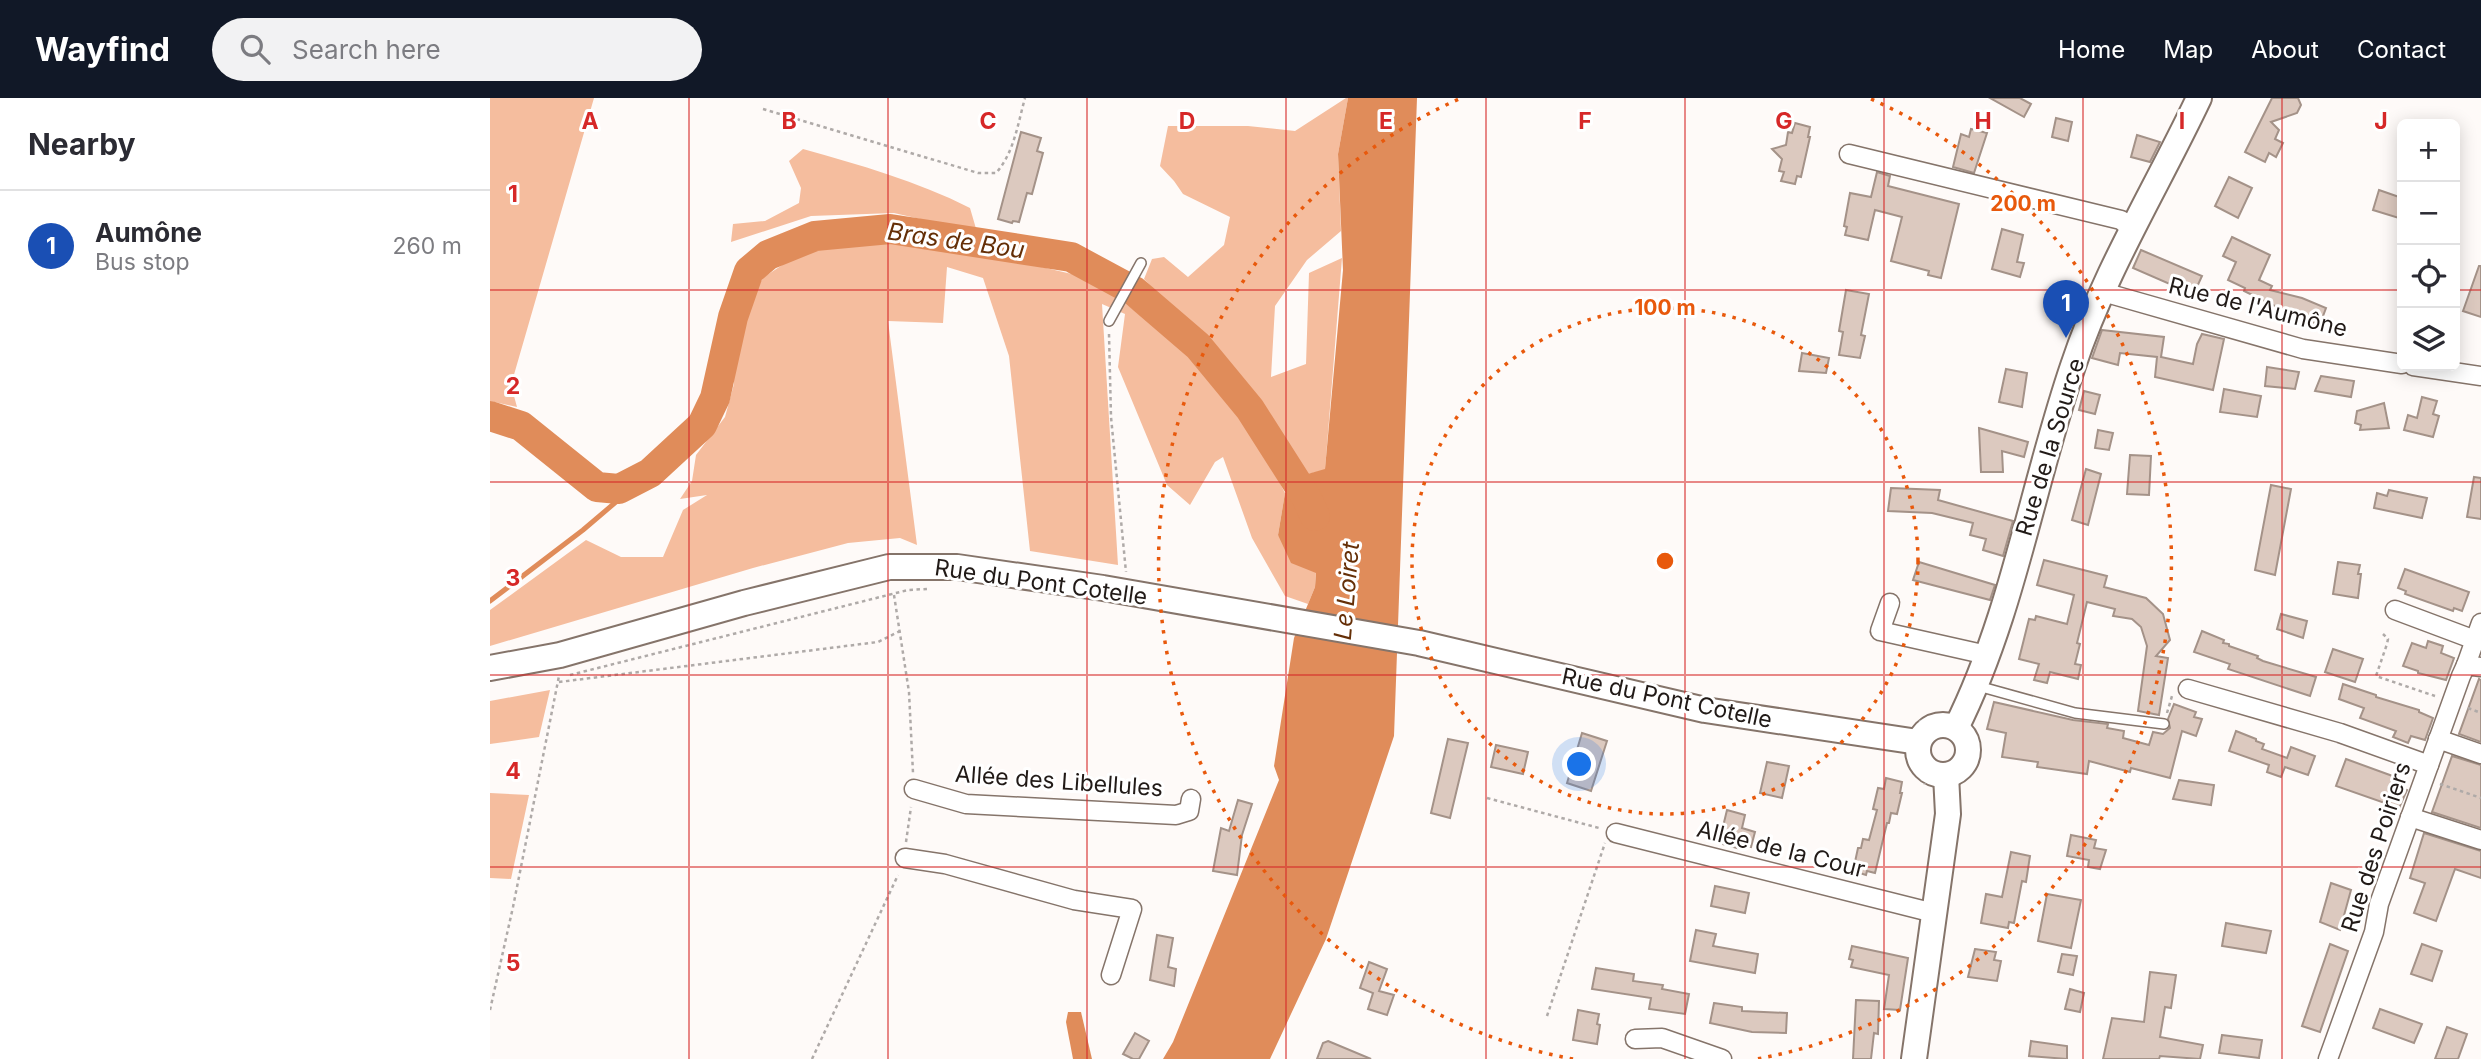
<!DOCTYPE html>
<meta charset="utf-8">
<style>
:root{--surface:#fff;--page:#f2f2f3;--text:#2b2b33;--muted:#7c7c81;--line:#e1e1e2;--accent:#111827}
body{margin:0;font-family:Inter,sans-serif;background:var(--page);color:var(--text)}
.controls{position:absolute;right:21px;top:21px;display:grid;overflow:hidden;border-radius:10px;box-shadow:0 4px 18px #0003}
.controls button{width:63px;height:63px;display:grid;place-items:center;padding:0;border:0;border-bottom:2px solid var(--line);background:var(--surface);color:var(--text);font:35px sans-serif}
.you{position:absolute;left:1090px;top:667px;width:24px;height:24px;margin:-18px;border:5px solid #fff;border-radius:50%;background:#1a73e8;box-shadow:0 0 0 10px #1a73e833}
.badge{display:grid;place-items:center;width:46px;height:46px;border-radius:50%;background:var(--accent);color:#fff;font-size:23px;font-weight:700}
.pin{position:absolute;translate:-50% -58px;filter:drop-shadow(0 2px 4px #0008)}
.pin::after{content:'';position:absolute;top:37px;width:24px;height:21px;background:inherit;clip-path:polygon(0 0,100% 0,50% 100%)}
.list{margin:0;padding:0;list-style:none}
h2{display:flex;justify-content:space-between;align-items:center;height:91px;margin:0;padding:0 28px;font-size:30px}
h2 small{font-size:23px;font-weight:400;color:var(--muted)}
.list li{display:grid;grid-template-columns:46px 1fr auto;gap:21px;align-items:center;box-sizing:border-box;height:112px;padding:0 28px;border-top:2px solid var(--line)}
.list b{display:block;font-size:26px;white-space:nowrap}
.list p{margin:0;font-size:23px;white-space:nowrap;color:var(--muted)}
.list em{font-size:23px;font-style:normal;color:var(--muted)}
.icon{flex:none;width:38px;height:38px;fill:none;stroke:currentColor;stroke-width:2;stroke-linecap:round;stroke-linejoin:round}
.map{position:relative;flex:none;width:1991px;height:961px;overflow:hidden}
header{display:flex;align-items:center;gap:42px;box-sizing:border-box;height:98px;padding:0 35px;background:var(--accent);color:#fff}
header strong{font-size:33px}
nav{display:flex;gap:38px;margin-inline-start:auto;font-size:24px}
.search{width:490px;height:63px;background:var(--page);display:flex;align-items:center;gap:18px;box-sizing:border-box;padding:0 24px;border-radius:38px;color:var(--muted);font-size:26px}
main{display:flex}
aside{flex:1;background:var(--surface)}
.map>svg:first-child{display:block}
.green{fill:#f5bd9e}
.water{fill:#e08c5a}
.lines{fill:none;stroke-linecap:round;stroke-linejoin:round}
.stream{stroke:#e08c5a;stroke-width:5}
.river{stroke:#e08c5a;stroke-width:30}
.building{fill:#dcc9bf;stroke:#a49288;stroke-width:2}
.lane-casing{stroke:#85746a;stroke-width:12}
.street-casing{stroke:#85746a;stroke-width:21}
.secondary-casing{stroke:#85746a;stroke-width:28}
.path{stroke:#afaaa8;stroke-width:2.5;stroke-dasharray:3.5 3.5;stroke-linecap:butt}
.lane{stroke:#fff;stroke-width:9}
.street{stroke:#fff;stroke-width:18}
.secondary{stroke:#fff;stroke-width:24}
.grid{fill:none;stroke:#d62828;stroke-width:2;stroke-opacity:0.55}
.ring{fill:none;stroke:#e8590c;stroke-width:3.5;stroke-dasharray:3.5 7}
.labels{text-anchor:middle;stroke-width:6;stroke-linejoin:round;paint-order:stroke}
.street-label{font-size:23px;fill:#211a17;stroke:#fff}
.water-label{font-size:24px;font-style:italic;fill:#652f07;stroke:#fff}
.grid-label{font-size:23px;text-anchor:middle;font-weight:bold;fill:#d62828;stroke:#fff;stroke-width:6;stroke-linejoin:round;paint-order:stroke}
.centre{fill:#e8590c;stroke:#fff;stroke-width:3.5}
.ring-label{font-size:21px;text-anchor:middle;font-weight:bold;fill:#e8590c;stroke:#fff;stroke-width:6;stroke-linejoin:round;paint-order:stroke}
</style>
<header>
<strong>Wayfind</strong>
<div class="search"><svg class="icon" aria-label="search" viewBox="0 0 24 24"><circle cx="10" cy="10" r="6"/><path d="M15 15l6 6"/></svg>Search here</div>
<nav><a>Home</a><a>Map</a><a>About</a><a>Contact</a></nav>
</header>
<main>
<aside>
<h2>Nearby<small></small></h2>
<ul class="list">
<li><span class="badge" style="background:#1a4fb4">1</span><div><b>Aumône</b><p>Bus stop</p></div><em>260 m</em></li>
</ul>
</aside>
<div class="map">
<svg width="1991" height="961" viewBox="0 0 1991 961">
<rect width="100%" height="100%" fill="#fefaf8"/>
<g class="green">
<path d="M0 0H104L21 287 27 309 0 303Z"/>
<path d="M856 0H858L848 56 851 133 817 162 785 208 781 279 816 266 819 175 852 160 835 372 814 377 763 296 654 181 662 161 674 159 698 179 734 147 740 119 693 96 684 83 670 68 678 28H758L805 33Z"/>
<path d="M313 51C370 67 427 83 480 110L487 134 404 115 321 118 241 144 243 126 275 123 309 105 311 90 299 63Z"/>
<path d="M388 143 430 144 509 159 586 177 616 190 714 268 778 362 795 395 788 437 826 474 825 489 818 506 795 498 762 440 733 359 725 364 700 407 677 387 628 269 635 216 612 206 628 467 540 453 519 258 493 180 457 169 453 225 398 223 427 447 410 440 358 445 263 470 0 548V512L96 442 131 459H173L193 412 217 397 190 401 202 383 206 357 235 319 244 286 243 263 251 226 262 195 274 179 297 164 322 151Z"/>
<path d="M60 592 49 639 0 646V603Z"/>
<path d="M0 695 39 697 21 781 0 780Z"/>
</g>
<g class="water">
<path d="M858 0H927L904 638 836 841 780 961H673L683 944 789 682 784 668 804 540 825 489 826 475 801 465 788 437 795 395 814 377 835 371 853 172 848 56Z"/>
<path d="M578 914H591L602 961H583L576 924Z"/>
</g>
<g class="lines">
<path class="stream" d="M0 503 93 432 160 375"/>
<path class="river" d="M0 318 31 328 107 389 129 391 160 375 212 327 225 300 243 219 259 173 278 157 325 138 400 131 581 159 644 193 708 248 760 311 816 399 825 418"/>
</g>
<g class="building">
<path d="M1500 0H1530L1541 6 1534 19Z"/>
<path d="M1782 0H1808L1811 7 1807 15 1781 24 1789 32 1785 41 1793 45 1786 59 1779 55 1775 64 1755 54Z"/>
<path d="M1566 20 1582 24 1578 43 1562 39Z"/>
<path d="M1305 25 1320 29 1318 39H1320L1311 79 1307 78 1305 86 1291 83 1294 74 1289 73 1292 61 1282 51 1296 47 1298 34 1302 35Z"/>
<path d="M1481 31 1497 35 1484 75 1463 69 1471 36 1479 39Z"/>
<path d="M531 34 551 40 547 53 553 55 542 96 537 95 529 124 523 123 522 125 508 121Z"/>
<path d="M1647 37 1670 44 1660 64 1641 59Z"/>
<path d="M1387 74 1400 78 1398 88 1469 106 1451 180 1438 177 1439 173 1401 163 1412 119 1385 112 1378 142 1355 137 1357 129 1354 128 1360 95 1381 99Z"/>
<path d="M1739 79 1762 90 1748 120 1725 108Z"/>
<path d="M1889 92 1912 100V121L1883 112Z"/>
<path d="M1512 131 1533 137 1527 164 1534 165 1530 179 1502 171Z"/>
<path d="M1742 139 1780 157 1769 182 1782 188 1780 192 1812 200 1836 210 1830 226 1813 222 1814 217 1795 213 1754 193 1755 190 1738 182 1746 164 1733 158Z"/>
<path d="M1651 152 1712 178 1706 191 1685 182 1682 187 1643 170Z"/>
<path d="M1989 168H1991V219L1973 213Z"/>
<path d="M1356 192 1379 196 1371 237 1375 238 1370 260 1349 257 1353 234 1349 233Z"/>
<path d="M1612 232 1674 239 1671 259 1703 266 1707 246 1712 236 1734 241 1723 292 1665 279 1667 259 1630 255 1628 267 1602 260Z"/>
<path d="M1312 255 1339 260 1336 275 1309 273Z"/>
<path d="M1777 269 1809 274 1805 291 1775 288Z"/>
<path d="M1516 271 1537 275 1532 309 1509 304Z"/>
<path d="M1831 278 1864 283 1861 299 1825 293Z"/>
<path d="M1734 291 1771 298 1767 319 1730 314Z"/>
<path d="M1594 293 1610 297 1605 316 1589 312Z"/>
<path d="M1932 299 1947 303 1943 316 1949 318 1943 339 1914 332 1918 317 1927 320Z"/>
<path d="M1894 305 1899 330 1870 332 1871 327 1865 325 1867 313Z"/>
<path d="M1489 330 1538 344 1534 359 1512 353 1513 374H1491Z"/>
<path d="M1608 332 1623 335 1619 352 1605 350Z"/>
<path d="M1640 357 1661 358 1659 397 1637 396Z"/>
<path d="M1596 371 1611 376 1598 427 1582 422Z"/>
<path d="M1984 379 1991 380V421L1977 419Z"/>
<path d="M1781 387 1801 391 1785 477 1765 472Z"/>
<path d="M1401 390 1450 392 1448 402 1523 423 1513 458 1493 452 1496 441 1480 437 1483 425 1442 415 1398 413Z"/>
<path d="M1899 392 1937 400 1932 420 1884 410 1887 395 1897 398Z"/>
<path d="M1554 462 1617 478 1614 489 1656 500 1673 516 1680 542 1666 558 1678 560 1669 617 1648 613 1657 548 1651 529 1642 521 1623 518 1625 511 1597 504 1587 545 1590 546 1585 566 1591 567 1588 581 1560 574 1557 585 1544 582 1549 566 1529 561 1539 521 1545 522 1546 518 1577 526 1584 497 1547 487Z"/>
<path d="M1429 464 1505 487 1500 502 1423 482Z"/>
<path d="M1848 464 1870 467 1868 476H1871L1868 500 1843 496Z"/>
<path d="M1915 471 1979 494 1972 513 1964 510 1963 513 1915 496 1916 493 1908 490Z"/>
<path d="M1791 516 1817 523 1813 540 1787 531Z"/>
<path d="M1712 533 1734 542 1733 545 1739 546V548L1768 558 1767 560 1773 563 1826 579 1820 598 1738 571 1740 566 1704 554Z"/>
<path d="M1938 543 1953 548 1951 555 1964 560 1956 582 1928 575V573L1913 568 1922 545 1936 550Z"/>
<path d="M1843 551 1873 561 1865 584 1835 574Z"/>
<path d="M1989 581 1991 582V644L1969 636Z"/>
<path d="M1853 586 1886 597V599L1929 612V614L1943 620 1935 642 1921 638 1918 645 1903 639 1906 633 1870 620 1874 610 1849 601Z"/>
<path d="M1504 604 1583 622 1618 626 1617 630 1634 633 1633 640 1659 647 1663 634 1673 636 1680 630 1678 621 1684 606 1706 614 1704 619 1712 621 1706 638 1692 633 1680 680 1641 670 1640 674 1599 663 1597 676 1547 669 1548 664 1512 659 1516 635 1497 631Z"/>
<path d="M1746 633 1766 641V643L1774 646 1772 651 1797 660 1801 649 1825 658 1818 677 1795 669 1791 679 1777 674 1779 667 1739 653Z"/>
<path d="M1092 635 1117 643 1101 693 1077 685Z"/>
<path d="M958 641 978 645 960 720 941 715Z"/>
<path d="M1006 647 1038 654 1033 676 1001 669Z"/>
<path d="M1962 658 1991 667V730L1942 714Z"/>
<path d="M1856 661 1908 680 1906 688 1917 692 1909 710 1846 688Z"/>
<path d="M1277 664 1299 668 1292 700 1270 695Z"/>
<path d="M1396 680 1412 684 1410 695H1412L1407 716 1401 715 1399 725H1397L1385 775 1377 773 1376 777 1363 773 1368 750H1371L1373 741 1379 742 1387 712 1383 711 1388 690 1394 691Z"/>
<path d="M1689 682 1724 687 1721 707 1683 701Z"/>
<path d="M748 702 762 706 752 737 747 777 723 773 731 730 739 733Z"/>
<path d="M1237 712 1255 717 1252 730 1265 734 1261 749 1248 746 1247 750 1229 745Z"/>
<path d="M1934 735 1991 753V780L1965 771 1946 823 1924 815 1935 785 1920 780Z"/>
<path d="M1581 737 1606 742 1604 750 1616 752 1610 771 1598 769 1599 762 1577 758Z"/>
<path d="M1521 754 1540 758 1536 784 1532 783 1524 825 1519 824 1518 830 1491 825 1496 796 1512 799Z"/>
<path d="M1841 785 1861 792 1850 832 1830 824Z"/>
<path d="M1225 788 1259 795 1255 815 1221 808Z"/>
<path d="M1557 796 1591 802 1581 850 1548 843Z"/>
<path d="M1736 825 1781 833 1776 855 1732 848Z"/>
<path d="M1206 832 1226 836 1223 848 1268 856 1265 875 1200 863Z"/>
<path d="M667 837 683 840 678 869 686 871 684 888 660 882Z"/>
<path d="M1840 846 1858 853 1830 934 1812 928Z"/>
<path d="M1932 846 1952 853 1942 883 1921 876Z"/>
<path d="M1362 848 1418 860 1410 912 1394 911 1399 877 1361 869 1363 862 1359 861Z"/>
<path d="M1485 851 1506 854 1504 862 1511 863 1507 883 1478 879Z"/>
<path d="M1572 856 1587 858 1583 877 1568 874Z"/>
<path d="M879 864 897 871 889 893 904 897 897 917 878 911 883 895 870 890Z"/>
<path d="M1106 870 1144 876 1143 883 1173 887 1172 891 1199 896 1195 916 1159 911 1161 900 1102 891Z"/>
<path d="M1660 874 1686 877 1681 910 1675 909 1670 939 1713 947 1710 961 1670 958 1669 961H1613L1622 920 1654 924Z"/>
<path d="M1580 891 1594 895 1590 914 1575 911Z"/>
<path d="M1366 902 1389 903 1388 936 1384 935 1381 961H1363Z"/>
<path d="M1224 905 1252 909V913L1297 915 1296 935 1262 934 1220 925Z"/>
<path d="M1890 911 1932 926 1924 945 1883 930Z"/>
<path d="M1088 912 1109 916 1107 926 1110 927 1107 946 1083 942Z"/>
<path d="M1957 929 1977 936 1968 961H1945Z"/>
<path d="M645 935 659 943 649 961H643L633 956Z"/>
<path d="M1732 937 1772 942 1769 960 1729 955Z"/>
<path d="M838 943 881 961H827L833 945Z"/>
<path d="M1541 943 1577 948V961L1539 958Z"/>
</g>
<g class="lines">
<g class="lane-casing">
<g id="lane">
<path d="M619 223 651 165"/>
<path d="M1488 588 1585 615 1674 626"/>
</g>
</g>
<g class="street-casing">
<g id="street">
<path d="M1359 56 1631 122 1643 132"/>
<path d="M1613 194 1813 251 1912 266"/>
<path d="M1923 268 1991 278"/>
<path d="M1400 505 1390 533 1497 557"/>
<path d="M1905 512 1985 542"/>
<path d="M1976 567 1991 525"/>
<path d="M1698 591 1850 635 1939 667"/>
<path d="M1948 641 1991 656"/>
<path d="M424 691 476 706 686 717 699 713 701 701"/>
<path d="M1920 719 1991 742"/>
<path d="M1126 735 1444 815"/>
<path d="M415 760 455 766 584 802 642 811 621 877"/>
<path d="M1145 941 1172 940 1232 961"/>
<path d="M1838 961 1884 834 1889 806 1971 578 1976 567 1991 569"/>
</g>
</g>
<g class="secondary-casing">
<g id="secondary">
<path d="M0 570 70 557 254 505 399 469H467L613 490 929 545 1215 612 1428 644"/>
<circle cx="1453" cy="652" r="25"/>
<path d="M1466 630C1523 516 1542 388 1583 268 1614 174 1667 89 1709 0"/>
<path d="M1424 961 1458 716 1456 677"/>
</g>
</g>
<g class="path">
<path d="M273 11 488 75H506C524 55 528 25 535 0"/>
<path d="M619 236 621 319 636 474"/>
<path d="M404 497 419 594 423 675"/>
<path d="M1893 536 1898 541 1897 546 1886 578 1945 598"/>
<path d="M80 577 418 492 437 491"/>
<path d="M69 584 388 544 410 533"/>
<path d="M1978 610 1991 615"/>
<path d="M1677 615 1682 598"/>
<path d="M1429 624 1448 616"/>
<path d="M1419 662 1435 686"/>
<path d="M1476 675 1483 663V641"/>
<path d="M1950 686 1991 700"/>
<path d="M997 700 1109 730"/>
<path d="M416 744 421 709"/>
<path d="M0 912 23 809 69 578"/>
<path d="M1057 918 1115 745"/>
<path d="M322 961 408 777"/>
</g>
<use href="#lane" class="lane"/>
<use href="#street" class="street"/>
<use href="#secondary" class="secondary"/>
</g>
<path class="grid" d="M199 0V961M398 0V961M597 0V961M796 0V961M996 0V961M1195 0V961M1394 0V961M1593 0V961M1792 0V961M0 192H1912M1965 192H1991M0 384H1991M0 577H1991M0 769H1991"/>
<g class="ring">
<circle cx="1175" cy="463" r="253"/>
<path d="M1083 961A506 506 0 0 1 969 1M1381 1A506 506 0 0 1 1267 961"/>
</g>
<g class="labels">
<g class="street-label">
<text transform="translate(1768 209) rotate(14)" y="8">Rue de l'Aumône</text>
<text transform="translate(1560 349) rotate(-73)" y="8">Rue de la Source</text>
<text transform="translate(551 484) rotate(8)" y="8">Rue du Pont Cotelle</text>
<text transform="translate(1177 600) rotate(12)" y="8">Rue du Pont Cotelle</text>
<text transform="translate(569 683) rotate(4)" y="8">Allée des Libellules</text>
<text transform="translate(1886 749) rotate(-72)" y="8">Rue des Poiriers</text>
<text transform="translate(1291 751) rotate(14)" y="8">Allée de la Cour</text>
</g>
<g class="water-label">
<text transform="translate(466 143) rotate(8)" y="8">Bras de Bou</text>
<text transform="translate(857 493) rotate(-85)" y="8">Le Loiret</text>
</g>
</g>
<g class="grid-label">
<text x="100" y="31">A</text>
<text x="299" y="31">B</text>
<text x="498" y="31">C</text>
<text x="697" y="31">D</text>
<text x="896" y="31">E</text>
<text x="1095" y="31">F</text>
<text x="1294" y="31">G</text>
<text x="1493" y="31">H</text>
<text x="1692" y="31">I</text>
<text x="1891" y="31">J</text>
<text x="23" y="104">1</text>
<text x="23" y="296">2</text>
<text x="23" y="488">3</text>
<text x="23" y="681">4</text>
<text x="23" y="873">5</text>
</g>
<circle cx="1175" cy="463" r="10" class="centre"/>
<g class="ring-label">
<text x="1533" y="113">200 m</text>
<text x="1175" y="217">100 m</text>
</g>
</svg>
<div class="controls">
<button>+</button>
<button>−</button>
<button><svg class="icon" aria-label="locate" viewBox="0 0 24 24"><circle cx="12" cy="12" r="6"/><path d="M12 2v4M12 18v4M2 12h4M18 12h4"/></svg></button>
<button><svg class="icon" aria-label="layers" viewBox="0 0 24 24"><path d="M12 4l9 5-9 5-9-5zM3 14l9 5 9-5"/></svg></button>
</div>
<div class="you"></div>
<div class="pin badge" style="left:1576px;top:240px;background:#1a4fb4">1</div>
</div>
</main>
